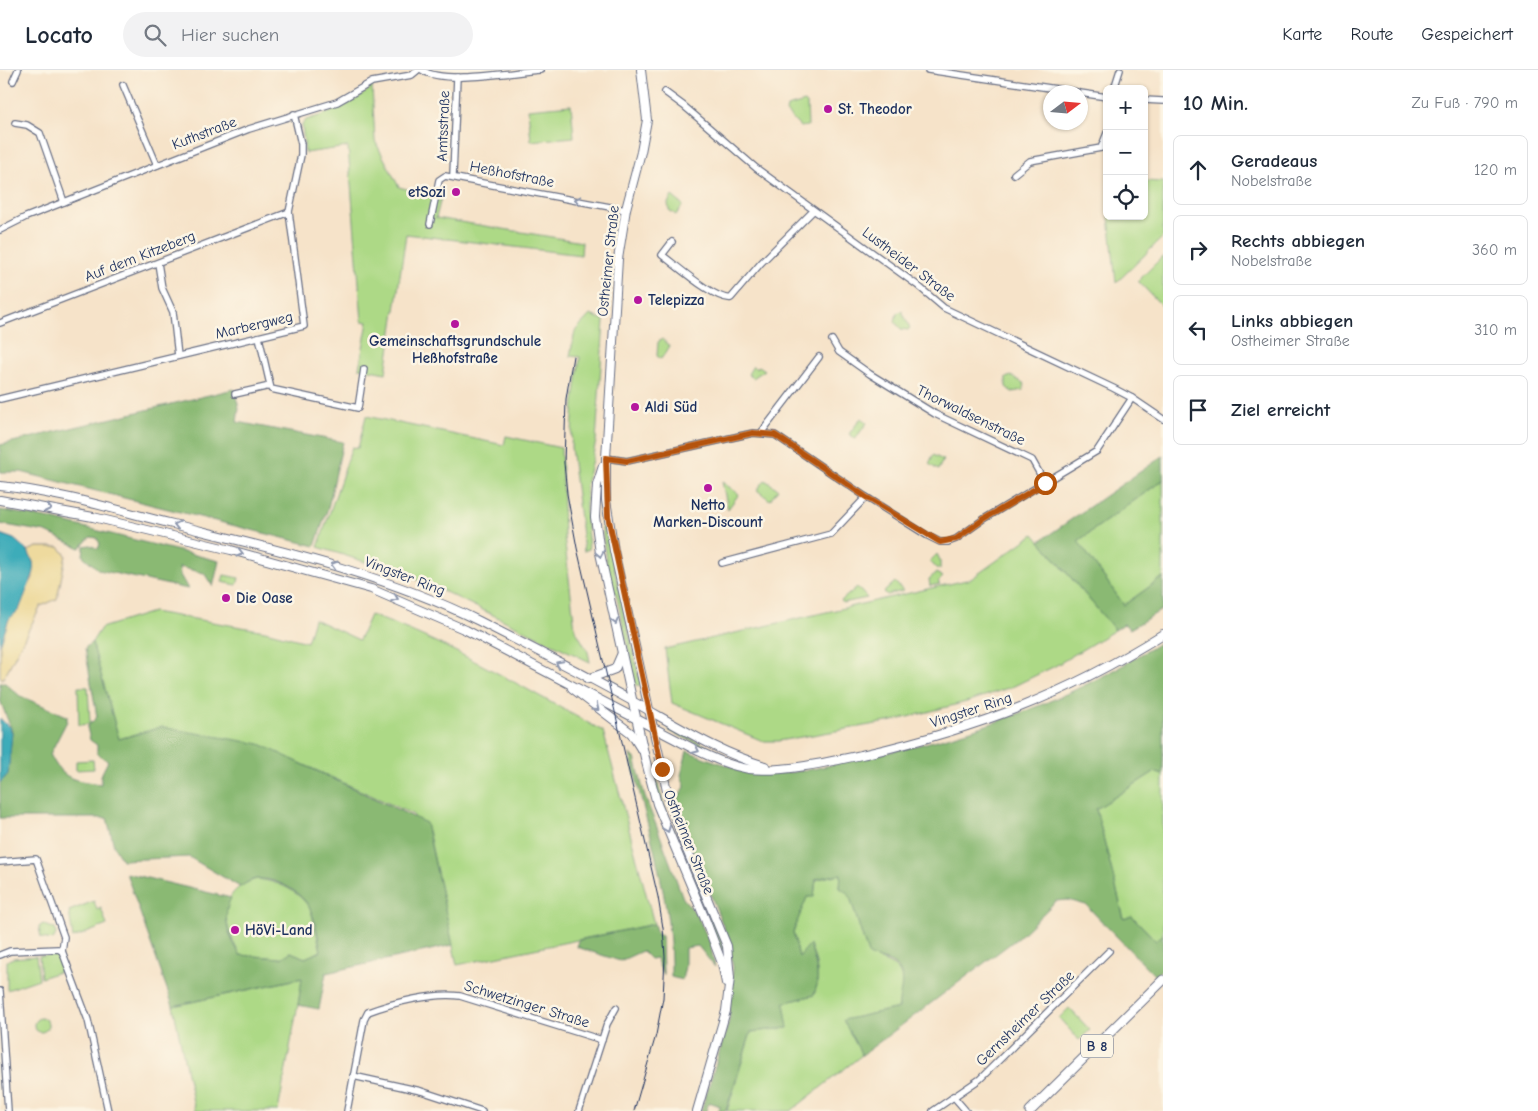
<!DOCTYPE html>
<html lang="de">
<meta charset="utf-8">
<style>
:root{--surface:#fff;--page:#f2f2f3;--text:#1f2937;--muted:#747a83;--line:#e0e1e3}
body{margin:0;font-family:"Comic Neue",sans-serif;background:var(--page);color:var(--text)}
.controls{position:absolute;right:15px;top:15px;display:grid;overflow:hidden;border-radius:8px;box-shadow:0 1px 4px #0004}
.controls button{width:45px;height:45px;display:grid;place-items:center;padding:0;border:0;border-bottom:1px solid var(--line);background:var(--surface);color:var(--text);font:25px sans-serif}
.compass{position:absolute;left:1043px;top:15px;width:45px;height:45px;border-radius:50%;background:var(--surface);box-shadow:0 1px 4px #0004;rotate:74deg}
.stop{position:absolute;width:15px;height:15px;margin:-11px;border:4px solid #b45309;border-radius:50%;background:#fff}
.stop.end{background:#b45309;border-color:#fff;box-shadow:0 1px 5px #0008}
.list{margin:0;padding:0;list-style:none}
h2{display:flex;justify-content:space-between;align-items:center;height:65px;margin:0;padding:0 20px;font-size:21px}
h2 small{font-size:16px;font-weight:400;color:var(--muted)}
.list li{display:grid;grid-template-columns:32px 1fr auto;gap:15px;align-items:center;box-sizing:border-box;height:70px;margin:0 10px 10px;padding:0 10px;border:1px solid var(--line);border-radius:8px}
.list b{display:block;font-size:19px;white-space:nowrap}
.list p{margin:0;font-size:16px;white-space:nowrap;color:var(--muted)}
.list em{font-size:16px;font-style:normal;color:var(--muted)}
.icon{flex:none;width:28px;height:28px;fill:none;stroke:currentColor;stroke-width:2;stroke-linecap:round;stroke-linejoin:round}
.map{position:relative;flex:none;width:1163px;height:1041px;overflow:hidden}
header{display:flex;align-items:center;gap:30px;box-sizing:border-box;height:70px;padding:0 25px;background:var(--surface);border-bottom:1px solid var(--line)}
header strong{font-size:24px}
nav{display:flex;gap:28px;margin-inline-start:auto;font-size:18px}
.search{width:350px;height:45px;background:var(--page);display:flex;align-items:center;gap:12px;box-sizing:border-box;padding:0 18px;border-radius:28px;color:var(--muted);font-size:19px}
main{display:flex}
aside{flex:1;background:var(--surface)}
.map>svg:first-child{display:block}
.green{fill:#add986;stroke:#648472}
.forest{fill:#8ab973;stroke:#527468}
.sand{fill:#eeda9e;stroke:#84847e}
.water{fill:#3cacb9;stroke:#2c6e8c}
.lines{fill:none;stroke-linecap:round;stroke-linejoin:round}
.street-casing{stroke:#686e83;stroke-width:8}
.secondary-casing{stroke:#686e83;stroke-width:10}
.primary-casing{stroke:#686e83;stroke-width:11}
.street{stroke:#fff;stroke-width:5.5}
.secondary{stroke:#fff;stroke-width:8}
.primary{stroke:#fff;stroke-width:9}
.tram{stroke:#1b2f5e;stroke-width:1}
.oneway{stroke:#8d97ae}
.route{stroke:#b45309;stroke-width:6}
.poi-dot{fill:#b5179e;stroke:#fcf5e5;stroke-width:2}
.labels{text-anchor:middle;stroke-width:5;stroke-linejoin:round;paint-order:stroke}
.shield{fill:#fcf5e5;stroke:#5e6a86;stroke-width:1}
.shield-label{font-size:14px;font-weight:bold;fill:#1b2f5e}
.poi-label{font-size:15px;font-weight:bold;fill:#1b2f5e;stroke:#fcf5e5;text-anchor:start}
.street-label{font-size:15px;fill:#1b2f5e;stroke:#fcf5e5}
</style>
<header>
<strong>Locato</strong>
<div class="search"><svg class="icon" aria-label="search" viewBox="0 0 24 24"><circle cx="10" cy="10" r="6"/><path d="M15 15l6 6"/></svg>Hier suchen</div>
<nav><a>Karte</a><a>Route</a><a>Gespeichert</a></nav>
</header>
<main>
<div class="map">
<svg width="1163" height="1041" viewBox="0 0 1163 1041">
<rect width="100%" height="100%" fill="#fcf5e5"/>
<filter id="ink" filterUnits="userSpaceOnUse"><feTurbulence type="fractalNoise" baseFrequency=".02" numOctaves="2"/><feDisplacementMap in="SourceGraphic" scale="10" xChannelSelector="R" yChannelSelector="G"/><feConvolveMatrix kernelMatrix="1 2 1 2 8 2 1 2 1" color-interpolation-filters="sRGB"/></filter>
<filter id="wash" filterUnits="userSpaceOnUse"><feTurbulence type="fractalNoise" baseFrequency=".0096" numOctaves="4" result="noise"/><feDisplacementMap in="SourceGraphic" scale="20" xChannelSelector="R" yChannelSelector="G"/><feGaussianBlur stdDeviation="1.12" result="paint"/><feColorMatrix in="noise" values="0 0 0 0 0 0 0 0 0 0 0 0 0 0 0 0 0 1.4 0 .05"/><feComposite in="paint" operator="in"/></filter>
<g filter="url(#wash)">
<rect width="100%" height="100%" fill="#f6e3c9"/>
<g class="green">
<path d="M372 16 375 71 399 117 441 128 436 148 582 172 581 185 406 164 386 303 359 298 368 252 362 251 348 77 305 83 302 55 306 50C332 42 353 36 372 16Z"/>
<path d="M805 32 807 34 808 56 800 57 786 42 787 37Z"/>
<path d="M571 35 574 67 531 71 528 39Z"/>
<path d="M1144 111 1163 112V167L1116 213 1109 146H1144Z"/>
<path d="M672 126 683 135 676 145 669 140 668 133Z"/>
<path d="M1163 186V237L1138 211Z"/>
<path d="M902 241 910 258 908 260 901 259 895 252 897 243Z"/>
<path d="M590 245 604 250 596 371 586 416V446L589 479 584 481 571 377 574 331 580 287 570 286 575 261Z"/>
<path d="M662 269 670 276 661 289 657 286 658 272Z"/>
<path d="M753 296 756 299 759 296 765 300 753 308 748 304Z"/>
<path d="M1011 306 1025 314 1023 320 1012 322 1006 317V308Z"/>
<path d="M366 346 504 375 506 366 561 378 564 466 575 559 588 582 590 592 435 517 397 502 318 477 352 377 358 378Z"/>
<path d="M861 348 867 353 855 369 849 364Z"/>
<path d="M933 385 943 390 938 400 929 394Z"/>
<path d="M765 410 778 419 770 430 757 420Z"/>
<path d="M1163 410V507L1124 535 1078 471Z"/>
<path d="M722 412 739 424 728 439Z"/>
<path d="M601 433 603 449 641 616 636 615 617 528 607 499 599 434Z"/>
<path d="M1034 464 1115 560 1055 596 1014 616 970 631 893 651 778 671H763L672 633 665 579 971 509Z"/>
<path d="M937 484 940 490V499L936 498 930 491Z"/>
<path d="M936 503 943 507 938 512 940 514 930 516 929 509Z"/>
<path d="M224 505 239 508 237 515 222 512Z"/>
<path d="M895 512 903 521 887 525 884 522Z"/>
<path d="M857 517 867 528 843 533 841 531Z"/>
<path d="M153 542 265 561 307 572 314 549 359 570 370 545C452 574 527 620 603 661L654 854 457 895 428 760 412 744 287 687 161 657 119 669 92 572 101 558Z"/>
<path d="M78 617H88L90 654 79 655Z"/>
<path d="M669 658 723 684V686L670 661Z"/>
<path d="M648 671C654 698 659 724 669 749 686 793 711 834 724 879L722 881 660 734 646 672Z"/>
<path d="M93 690 94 699 76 700V691Z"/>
<path d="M1154 702 1163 705V864L1156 871 1132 846 1124 849 1096 739Z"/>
<path d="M841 803 840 818 849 823 867 881C879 895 903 890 902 914 902 923 899 930 899 938L844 950 862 985 791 1041H727L751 962 787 958 784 933 814 925C820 907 817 892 810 875L799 887 793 862 807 827 814 826 816 810Z"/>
<path d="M257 809C280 812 298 820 311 840L321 881 305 888 291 882 281 888 240 885C223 855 215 821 257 809Z"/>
<path d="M94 831 97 840 101 838 107 855 73 868 69 841Z"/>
<path d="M43 854 55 859 56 864 53 870 41 868 39 857Z"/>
<path d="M55 885 59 887 64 900 41 908 39 886Z"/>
<path d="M36 886 39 909 7 920V891L13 888Z"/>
<path d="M303 908 278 1041H195L173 936Z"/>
<path d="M1069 938 1090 960 1079 970 1059 948Z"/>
<circle cx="41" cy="955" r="7"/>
</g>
<g class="forest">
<path d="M234 319 239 338 237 352 343 372 328 438 315 476 21 402H0V375Z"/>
<path d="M1163 386V410L1078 471 1124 535 1163 507V539L1130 559 1124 554 1115 560 1040 471Z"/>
<path d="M0 440 51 449 219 491 213 517 204 503 179 497 180 505 188 519 99 500 83 486 84 476 90 475 98 479 100 474 97 468 90 467 80 478 46 462 0 454Z"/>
<path d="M1163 571V705L1154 702 1096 739 1124 849 1132 846 1156 871 1163 864V898L1155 906 1086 835 1068 830 1056 831 1019 867 862 985 843 950 899 938C897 925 910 905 893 894 886 889 875 890 868 884L849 824 840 818 841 804 816 809 814 827H807L793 862 799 887 810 874C815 893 821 906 814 925L784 933 788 958 751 962 726 1041H718L720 1036 709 1032 706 1041H701L729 951 733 897 728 868 674 734 685 717 681 705 687 681C715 692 741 701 771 703 800 704 829 695 857 689 941 672 1024 647 1101 607 1122 597 1142 583 1163 571Z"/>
<path d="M92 572 119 669 161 657 260 674 426 753 453 875 326 903 319 939 298 935 302 908 173 936 126 803 231 828C221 848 229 866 240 885L281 888 291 882 305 888 321 881C318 868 316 851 310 839 302 822 277 808 258 809 251 809 245 814 240 817L189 787 122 790 114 776 107 748H0V713L8 704 12 661 0 630V613H5L20 626 67 646V651L50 684C63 711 74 710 101 714V705L108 691 97 684V675L90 670 87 657 97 647 85 578Z"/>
<path d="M630 684 635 688 645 727 658 760 683 828 697 845 710 873 715 897 698 876 685 878V896L682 910 671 907C673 832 647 757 630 684Z"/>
<path d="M654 854 657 864 662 866 663 905 656 888 650 889 642 881 620 891 577 877 579 870Z"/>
</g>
<path class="sand" d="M37 477H59L66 485 57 529 41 536 3 609 0 607V575L9 549 20 538 21 530 33 508V492L28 481Z"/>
<g class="water">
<path d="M0 464 14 469 28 481 33 492 34 502 19 540 9 549 0 575Z"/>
<path d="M0 648 10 658 12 663 8 704 0 713Z"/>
</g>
</g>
<g filter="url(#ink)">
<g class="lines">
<g class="street-casing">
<g id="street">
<path d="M422 0C444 15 512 2 540 0"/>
<path d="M928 0 1077 22"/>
<path d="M13 11 18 0"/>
<path d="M123 15 157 95"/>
<path d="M1114 19 1120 0"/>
<path d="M665 22 684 36 756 98 917 215 944 238 1113 318 1132 328 1163 349"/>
<path d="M1080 23 1107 27"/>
<path d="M1144 30 1163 31"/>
<path d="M15 53 27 55 40 63 64 132"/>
<path d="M1014 104 1030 91 1101 78 1107 63"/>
<path d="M453 105 457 7"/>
<path d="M430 154 439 110 445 106 626 140"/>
<path d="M0 160 26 147 249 59 337 32 372 12 412 5 418 0"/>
<path d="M672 172 662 185C676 195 716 231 731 228L761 193 813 141"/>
<path d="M158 193 162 218 173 242 178 286"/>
<path d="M0 253 289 142"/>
<path d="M259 267 271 319 358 338 364 299"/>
<path d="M832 270 839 282 870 304 935 344 1032 390 1045 413"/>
<path d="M235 324 270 316"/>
<path d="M0 329 304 256 289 142 301 85V74L294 44"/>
<path d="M761 363 819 287"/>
<path d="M606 388 627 391 753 363 775 365 866 427 928 466 940 472H948L956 469 984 449 1097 381 1132 328"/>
<path d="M722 493 831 464 866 427"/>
<path d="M0 792 36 789 64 867 62 881"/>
<path d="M62 881 88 950 108 1041"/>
<path d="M0 885 10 881 58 879 62 881"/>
<path d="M0 921 8 1041"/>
<path d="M353 1006 421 1021 482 1041"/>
<path d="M953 1026 966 1041"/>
<path d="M347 1041 364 950 368 942C392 933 435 922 460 926L602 970"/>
<path d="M579 1041 607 954 616 938"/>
<path d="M933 1041 980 1009 1109 881"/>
</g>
</g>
<g class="secondary-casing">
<g id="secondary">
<path d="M641 0 647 50 641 82 626 139 618 189 606 388V430L614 481 669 730 684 773 727 876 730 908 726 941 697 1041"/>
<path d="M603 396 597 415 595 447 600 483 645 688 657 734 705 849 722 893 726 913"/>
<path d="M0 416C58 422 116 440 173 454 277 480 382 503 479 551 530 577 582 603 632 631 676 655 717 682 765 696"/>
<path d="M0 430 93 447 231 480 371 519 466 560 696 680C713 688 730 696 749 699 781 703 834 691 866 684 977 658 1066 625 1163 564"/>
<path d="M588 609 615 599 622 583"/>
<path d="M572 618 631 663 641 679"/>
</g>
</g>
<g class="primary-casing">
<path id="primary" d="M1030 1041 1163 910"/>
</g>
<use href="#street" class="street"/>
<use href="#secondary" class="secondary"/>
<use href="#primary" class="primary"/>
<path class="tram" d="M573 286 566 329 564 393 567 424 577 478 658 827 663 858 665 887 663 928 656 965 634 1041"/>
</g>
<defs><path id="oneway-chevron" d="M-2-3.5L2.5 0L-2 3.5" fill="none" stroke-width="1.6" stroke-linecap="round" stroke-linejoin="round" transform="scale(1.25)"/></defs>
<g class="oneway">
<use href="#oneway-chevron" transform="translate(578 130) rotate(-169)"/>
<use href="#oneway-chevron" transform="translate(48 438) rotate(12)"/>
<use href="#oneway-chevron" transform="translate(177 455) rotate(-166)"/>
<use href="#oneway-chevron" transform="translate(240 483) rotate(14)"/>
<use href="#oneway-chevron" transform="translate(600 484) rotate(79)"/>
<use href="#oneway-chevron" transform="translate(334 495) rotate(-163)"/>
<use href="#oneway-chevron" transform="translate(395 528) rotate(21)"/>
<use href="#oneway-chevron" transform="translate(615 551) rotate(77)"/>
<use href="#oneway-chevron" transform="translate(559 594) rotate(-152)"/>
<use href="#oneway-chevron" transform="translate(596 638) rotate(39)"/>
<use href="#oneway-chevron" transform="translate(696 680) rotate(25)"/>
<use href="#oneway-chevron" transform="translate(667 759) rotate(69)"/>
</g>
</g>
<g class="lines" filter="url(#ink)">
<path class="route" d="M662 699 608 446 606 388 627 391 753 363 775 365 866 427 940 472 956 469 984 449 1045 413"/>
</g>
<g class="poi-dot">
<circle cx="828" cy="39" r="5"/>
<circle cx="456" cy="122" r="5"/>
<circle cx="638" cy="230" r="5"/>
<circle cx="455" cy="254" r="5"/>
<circle cx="635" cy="337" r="5"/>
<circle cx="708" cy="418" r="5"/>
<circle cx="226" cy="528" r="5"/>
<circle cx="235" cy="860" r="5"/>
</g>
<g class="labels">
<rect class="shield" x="1081" y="964.5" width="32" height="23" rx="4"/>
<g class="shield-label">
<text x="1097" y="981">B 8</text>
</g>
<g class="poi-label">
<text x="838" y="44">St. Theodor</text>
<text x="446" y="127" text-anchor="end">etSozi</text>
<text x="648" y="235">Telepizza</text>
<text x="455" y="276" text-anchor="middle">Gemeinschaftsgrundschule<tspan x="455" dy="17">Heßhofstraße</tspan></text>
<text x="645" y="342">Aldi Süd</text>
<text x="708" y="440" text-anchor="middle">Netto<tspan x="708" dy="17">Marken-Discount</tspan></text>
<text x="236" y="533">Die Oase</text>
<text x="245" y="865">HöVi-Land</text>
</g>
<g class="street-label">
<text transform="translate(443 56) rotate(-88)" y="5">Amtsstraße</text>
<text transform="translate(204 63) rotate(-21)" y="5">Kuthstraße</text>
<text transform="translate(512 104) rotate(11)" y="5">Heßhofstraße</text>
<text transform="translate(140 186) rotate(-21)" y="5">Auf dem Kitzeberg</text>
<text transform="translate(608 191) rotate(-84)" y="5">Ostheimer Straße</text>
<text transform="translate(909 194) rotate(37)" y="5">Lustheider Straße</text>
<text transform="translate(254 255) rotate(-13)" y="5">Marbergweg</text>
<text transform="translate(971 345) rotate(26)" y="5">Thorwaldsenstraße</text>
<text transform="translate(405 506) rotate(21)" y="5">Vingster Ring</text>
<text transform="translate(971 640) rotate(-18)" y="5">Vingster Ring</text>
<text transform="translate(689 772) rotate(68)" y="5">Ostheimer Straße</text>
<text transform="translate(527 934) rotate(17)" y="5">Schwetzinger Straße</text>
<text transform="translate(1025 948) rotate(-44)" y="5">Gernsheimer Straße</text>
</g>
</g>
</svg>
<div class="controls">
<button>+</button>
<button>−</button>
<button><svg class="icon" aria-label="locate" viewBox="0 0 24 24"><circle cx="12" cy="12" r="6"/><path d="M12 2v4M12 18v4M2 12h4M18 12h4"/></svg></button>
</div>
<svg class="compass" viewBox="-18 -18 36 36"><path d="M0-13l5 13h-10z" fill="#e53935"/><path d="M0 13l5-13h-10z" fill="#747a83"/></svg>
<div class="stop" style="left:1045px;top:413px"></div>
<div class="stop end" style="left:662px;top:699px"></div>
</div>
<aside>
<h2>10 Min.<small>Zu Fuß · 790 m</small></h2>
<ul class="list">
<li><svg class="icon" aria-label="ahead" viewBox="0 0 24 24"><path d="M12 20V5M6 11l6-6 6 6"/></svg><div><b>Geradeaus</b><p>Nobelstraße</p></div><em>120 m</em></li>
<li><svg class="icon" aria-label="right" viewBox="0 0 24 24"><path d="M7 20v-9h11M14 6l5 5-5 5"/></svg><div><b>Rechts abbiegen</b><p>Nobelstraße</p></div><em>360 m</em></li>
<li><svg class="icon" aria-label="left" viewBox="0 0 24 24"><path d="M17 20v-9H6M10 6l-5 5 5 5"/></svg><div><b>Links abbiegen</b><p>Ostheimer Straße</p></div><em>310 m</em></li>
<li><svg class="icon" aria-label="arrive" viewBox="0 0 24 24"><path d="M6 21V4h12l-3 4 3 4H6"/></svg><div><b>Ziel erreicht</b></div></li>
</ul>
</aside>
</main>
